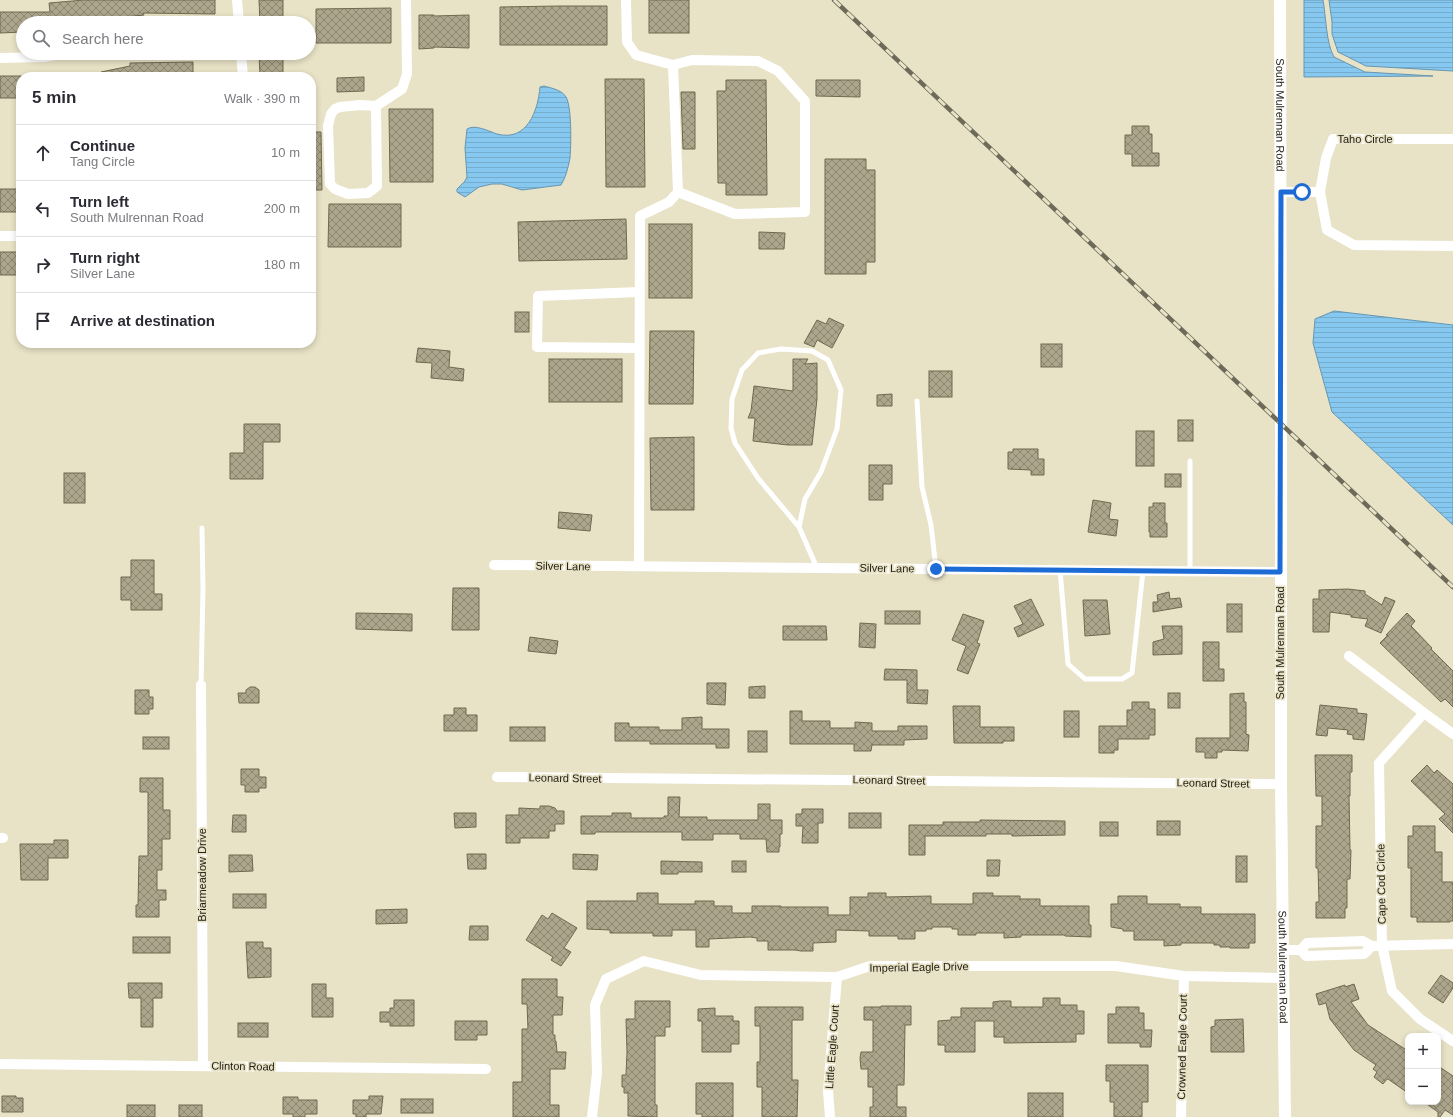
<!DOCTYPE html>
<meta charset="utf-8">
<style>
:root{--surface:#fff;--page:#f2f2f3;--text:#2b2b33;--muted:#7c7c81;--line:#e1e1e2}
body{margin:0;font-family:Arial,sans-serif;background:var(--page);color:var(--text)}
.controls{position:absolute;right:12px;bottom:12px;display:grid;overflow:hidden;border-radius:8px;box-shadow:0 2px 6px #0003}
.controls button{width:36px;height:36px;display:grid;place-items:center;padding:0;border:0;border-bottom:1px solid var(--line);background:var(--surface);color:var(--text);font:20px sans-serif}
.stop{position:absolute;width:12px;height:12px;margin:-9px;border:3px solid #1d6bd5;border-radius:50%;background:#fff}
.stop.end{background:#1d6bd5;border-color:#fff;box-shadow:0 1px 4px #0008}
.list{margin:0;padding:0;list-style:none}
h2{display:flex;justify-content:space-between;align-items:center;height:52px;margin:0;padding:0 16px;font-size:17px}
h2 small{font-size:13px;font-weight:400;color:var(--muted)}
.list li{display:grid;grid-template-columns:26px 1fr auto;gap:12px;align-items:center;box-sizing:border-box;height:56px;padding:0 16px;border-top:1px solid var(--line)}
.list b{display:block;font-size:15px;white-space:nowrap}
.list p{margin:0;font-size:13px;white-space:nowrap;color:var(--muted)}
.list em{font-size:13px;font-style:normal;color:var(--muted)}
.icon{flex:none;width:22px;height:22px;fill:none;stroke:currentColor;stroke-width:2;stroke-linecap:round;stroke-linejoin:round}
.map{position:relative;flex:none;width:1453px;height:1117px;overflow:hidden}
.search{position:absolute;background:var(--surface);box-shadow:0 2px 6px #0003;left:16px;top:16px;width:300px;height:44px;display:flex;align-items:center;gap:10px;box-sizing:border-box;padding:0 14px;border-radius:22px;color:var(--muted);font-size:15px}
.panel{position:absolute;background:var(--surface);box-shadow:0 2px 6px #0003;left:16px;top:72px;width:300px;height:276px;border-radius:16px}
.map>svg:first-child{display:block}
.water{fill:url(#water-rules);stroke:#6896af}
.building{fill:url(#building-cross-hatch);stroke:#6f6950}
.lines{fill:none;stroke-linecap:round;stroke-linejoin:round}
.service{stroke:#fff;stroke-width:5}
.minor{stroke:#fff;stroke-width:10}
.tertiary{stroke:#fff;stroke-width:12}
.rail-casing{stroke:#6e6a59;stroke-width:4.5}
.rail{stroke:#e8e2c6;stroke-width:3;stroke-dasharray:9;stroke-linecap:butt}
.route{stroke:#1d6bd5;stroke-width:5}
.labels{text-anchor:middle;stroke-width:3.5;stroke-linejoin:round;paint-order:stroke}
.street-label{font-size:11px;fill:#232016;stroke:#e8e2c6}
</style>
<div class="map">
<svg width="1453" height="1117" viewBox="0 0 1453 1117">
<defs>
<pattern id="water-rules" width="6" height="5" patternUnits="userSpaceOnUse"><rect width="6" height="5" fill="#86c8f0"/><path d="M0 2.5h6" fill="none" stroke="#73accd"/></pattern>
<pattern id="building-cross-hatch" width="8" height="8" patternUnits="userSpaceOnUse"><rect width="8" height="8" fill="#ada68c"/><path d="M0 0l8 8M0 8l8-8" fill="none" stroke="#8c8771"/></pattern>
</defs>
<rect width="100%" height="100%" fill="#e8e2c6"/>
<g class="water">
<path d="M1304 0H1323C1326 16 1326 43 1334 57L1365 72 1433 76 1304 77Z"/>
<path d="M1329 0H1453V71L1366 66 1338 52 1332 34V22Z"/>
<path d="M544 86C551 88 562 90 566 97 572 107 571 146 570 158 568 168 566 177 561 185L522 190 502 184H492L479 187 465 197 457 192V189L465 181 467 177 465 148 467 129C475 124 488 131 497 134 527 142 538 111 540 87Z"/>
<path d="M1334 311 1453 325V525L1332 412 1313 343 1315 319Z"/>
</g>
<g class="building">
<path d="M84 0H215V14L143 13 144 15 63 23H23V32L0 33V12H50L49 3Z"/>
<path d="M259 0H283V23H260Z"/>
<rect x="649" y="0" width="40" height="33"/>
<path d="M559 6H607V45H500V7Z"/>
<path d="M391 8V43H316V9Z"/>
<path d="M419 15H434V16L469 15V48L434 47V48L419 49Z"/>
<path d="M283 53V77H260L259 54Z"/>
<path d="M193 62V77H101V72L130 66V63Z"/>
<rect x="0" y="76" width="21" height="22"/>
<path d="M364 77V91L337 92V78Z"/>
<path d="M605 79H644L645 187H606Z"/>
<path d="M726 80H766L767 195H726V183H718L717 91H726Z"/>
<path d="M816 80H860V97L816 96Z"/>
<path d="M681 92H695V149H683Z"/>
<path d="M389 109H433V182H390Z"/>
<path d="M1132 126H1149V134H1152V153H1159V166H1132V154H1125V135H1132Z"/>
<path d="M311 132H321L322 190H311Z"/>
<path d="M825 159H866V170H875V262H866V274H825Z"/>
<rect x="0" y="189" width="21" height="23"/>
<path d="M329 204H401V247H328Z"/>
<path d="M626 219 627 259 519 261 518 222Z"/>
<rect x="649" y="224" width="43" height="74"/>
<path d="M759 232 785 233 784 249H759Z"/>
<rect x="0" y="252" width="21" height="23"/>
<rect x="515" y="312" width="14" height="20"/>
<path d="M829 318 844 325 832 348 817 340 814 347 804 343 817 320 826 324Z"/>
<path d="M650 331H694L693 404H649Z"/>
<rect x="1041" y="344" width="21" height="23"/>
<path d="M418 348 450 351 449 367 464 369 463 381 431 378 432 363 416 362Z"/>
<rect x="549" y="359" width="73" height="43"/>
<path d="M793 359H808L805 364 817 363V399L812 445H788L753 441 755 418H748L751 411 754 386 793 391Z"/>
<rect x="929" y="371" width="23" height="26"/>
<path d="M892 394V406H877V395Z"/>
<rect x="1178" y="420" width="15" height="21"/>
<path d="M244 424H280V442H263V479H230V453H244Z"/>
<rect x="1136" y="431" width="18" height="35"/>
<path d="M694 437V510H651L650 438Z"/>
<path d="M1013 449H1038V459H1044V475H1031V470L1008 469V452H1013Z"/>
<path d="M869 465H892V484H883V500H869Z"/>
<rect x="64" y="473" width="21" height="30"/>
<rect x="1165" y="474" width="16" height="13"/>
<path d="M1093 500 1111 503 1109 519 1118 520 1116 536 1088 532Z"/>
<path d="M1153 503H1165V523H1167V537H1150V532H1149V507H1153Z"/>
<path d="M559 512 592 515 590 531 558 528Z"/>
<path d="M131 560H154V594H162V610H131V600H121V577H131Z"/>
<path d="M453 588H479V630H452Z"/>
<path d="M1348 589 1365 591V594L1382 605 1385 597 1395 601 1381 633 1365 626 1368 619 1351 617V615L1330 612 1329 632H1313V599H1319V590Z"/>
<path d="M1169 592 1170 599 1180 598 1182 607 1153 612V602H1158L1157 595Z"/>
<path d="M1031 599 1044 625 1018 637 1014 628 1023 624 1014 606Z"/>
<path d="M1083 600H1107L1110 634 1085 636Z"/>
<rect x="1227" y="604" width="15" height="28"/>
<rect x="885" y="611" width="35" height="13"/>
<path d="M356 613 412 614V631L356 629Z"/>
<path d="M1407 613 1415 621 1411 626 1432 648 1431 649 1453 671V707L1445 699 1441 702 1380 643 1388 635H1386Z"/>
<path d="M963 614 984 621 977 643 980 644 968 674 957 670 966 646 952 640Z"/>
<path d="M860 623 876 624 875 648 859 647Z"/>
<path d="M783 626H826L827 640H783Z"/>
<path d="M1162 626H1182V654L1153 655V642L1164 639Z"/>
<path d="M530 637 558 641 556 654 528 651Z"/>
<path d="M1203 642H1219V669H1224V681H1203Z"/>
<path d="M885 669 917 670V690H928L927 704 907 703V680H884Z"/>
<path d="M707 683H726L725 705 707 704Z"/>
<path d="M765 686V698H749V687Z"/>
<path d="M250 687H255L259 690V703H239L238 693H246V690Z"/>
<path d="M135 690H149V697H153V709H149V714H135Z"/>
<rect x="1168" y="693" width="12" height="15"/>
<path d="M1244 693V702H1246V734L1249 735 1248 751 1222 750V752H1217V758H1205V752H1196V738H1230V694Z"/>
<path d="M1132 702H1149V709H1155V735H1149V739H1118V750H1114V753H1099V726H1127V710H1132Z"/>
<path d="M1320 705 1357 709V713L1367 714 1364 740 1353 739V735L1347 734 1348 730 1328 728 1327 736 1316 735Z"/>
<path d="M953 706H980V727H1014V741H1003V743H954Z"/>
<path d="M454 708H466V715H477V731H444V715H454Z"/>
<path d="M790 711H802V721H830V728H855V722L872 723V731H898V726H927V739L904 740V745H872L871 751H854V744H790Z"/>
<rect x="1064" y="711" width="15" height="26"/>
<path d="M702 717V729H729V748H716V744H650V741H615V723H629V727H659V730H682V718Z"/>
<rect x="510" y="727" width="35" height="14"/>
<rect x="748" y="731" width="19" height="21"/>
<rect x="143" y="737" width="26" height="12"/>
<path d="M1315 755H1352V772H1350V796H1349L1350 850H1351L1350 879H1347V908H1345V918H1316V902H1319L1318 868H1316V826H1322V796H1316Z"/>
<path d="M1427 765 1434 773 1437 770 1453 784V833L1439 819 1445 814 1411 781Z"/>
<path d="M241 769H259V777H266V788H259V792H245V785H241Z"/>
<path d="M140 778H163V810H170V839H162V870H157V890H166V900H159V917H136V905H138L139 856H148V792H140Z"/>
<path d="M668 797H680L679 817H707V820H758V804H770V820H782V834H780V847H779V852H767L766 839H740V834H713V840H682V832H595V834H581V816H612V813H631V818H664V816H668Z"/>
<path d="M540 806H549L555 808 557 811H564V824H555V831H549V838H520V843H506V815H519V808L540 809Z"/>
<path d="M802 809H823V823H818V843H802L803 826H796V814H802Z"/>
<path d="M454 813H476V827L455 828Z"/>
<rect x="849" y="813" width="32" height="15"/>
<path d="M233 815H246V832H232Z"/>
<path d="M980 820 1065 821V835L1012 836V834H986V836H925V855H909V825H943V822H980Z"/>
<rect x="1157" y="821" width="23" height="14"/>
<rect x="1100" y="822" width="18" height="14"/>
<path d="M1413 826H1435V852H1442V882H1453V921H1450V922H1417V917H1411V868H1408V836H1413Z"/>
<path d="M54 840H68V858H48V880H21L20 844H54Z"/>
<path d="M467 854H486V869H468Z"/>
<path d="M573 854 598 855 597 870 573 869Z"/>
<path d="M229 855H252L253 871 229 872Z"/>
<rect x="1236" y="856" width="11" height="26"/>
<path d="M987 860H1000L999 876H987Z"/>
<path d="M661 861 702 862V872H678V874H661Z"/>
<rect x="732" y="861" width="14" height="11"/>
<path d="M637 893H658V904H695V901H714V906H732V913H752V906H781V907H828V915H850V897H868V893H886V897L931 896V904H973V893H993V896H1020V899H1040V906H1089V925H1091V937L1065 936V935H1021V937L1004 938V933H976V935H958V929H952V927H932V929H926V931H915V939H898V936H869V931L836 930V942L813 943V951H801L795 950H768V941H757V938L750 937 709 939V947H696V930H672V936H653V933H610V930L587 929V901H637Z"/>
<rect x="233" y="894" width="33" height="14"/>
<path d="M1118 896H1147V904H1180V907H1201V914H1255V943H1249V948H1230V947H1220V945H1214V943H1181V945L1164 946V940H1134V931H1123V929L1111 927V904H1118Z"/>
<path d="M407 909V923L376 924V910Z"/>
<path d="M552 913 577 928 564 948 571 952 561 966 551 960 553 957 526 940 542 915 548 919Z"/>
<path d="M470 926H488V940H469Z"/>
<rect x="133" y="937" width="37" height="16"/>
<path d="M246 942H263V948H271V977L248 978Z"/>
<path d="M1441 975 1453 983V988L1443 1003 1428 993Z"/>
<path d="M522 979H557V997H563L562 1015H553V1035H555V1041H556L557 1052H566L565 1069H550V1105H559V1117H513V1082H522V1029H528L527 1004H522Z"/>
<path d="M128 983H162V998H153V1027H141V998H129Z"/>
<path d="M312 984H326V998H333V1017H312Z"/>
<path d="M1354 984 1359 999 1351 1002 1368 1025 1408 1051V1093L1388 1079H1387L1383 1084 1374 1077 1377 1072 1373 1069 1376 1065 1354 1050 1330 1019 1326 1003 1319 1005 1316 994 1345 985V987Z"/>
<path d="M1043 998H1060V1005H1077V1011H1084V1034H1076V1042L1004 1043V1037H994V1021H975V1052H945V1045H938V1021L951 1020V1017H961V1008H993V1002L1000 1001H1011V1007H1043Z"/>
<path d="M394 1000H414V1026H390V1022H380V1012H390V1008H394Z"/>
<path d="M635 1001H670V1027H665V1036H655V1105H657V1117L628 1116V1093H624V1087H622V1075H626L627 1052 626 1019H635Z"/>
<path d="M881 1006H911V1025H905L904 1085H897V1107H906V1117H870V1107H873V1087H868V1069H861L860 1058 861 1052H873V1020H864V1007H881Z"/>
<path d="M755 1007H803V1020H792V1080H798L797 1117H762V1087H757V1062H760V1026H755Z"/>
<path d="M1116 1007H1139V1013H1144V1030H1152L1151 1047H1140V1043H1108V1014H1116Z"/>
<path d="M715 1008V1016H733V1021H739V1044H731V1052H702V1021H698V1009Z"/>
<path d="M1243 1019 1244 1052H1211V1027L1215 1026V1020Z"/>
<path d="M455 1021H487V1035H477V1040H455Z"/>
<rect x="238" y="1023" width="30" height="14"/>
<path d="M1106 1065H1148V1102H1142V1117H1114V1102H1110V1081H1106Z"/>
<path d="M1438 1066 1453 1076V1115L1445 1110 1440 1117H1438V1112L1424 1102H1438Z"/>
<path d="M696 1083H733V1117H702V1114H696Z"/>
<rect x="1028" y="1093" width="35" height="24"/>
<path d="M2 1096H16V1098H23V1112H2Z"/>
<path d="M369 1096H383L381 1114H366V1117H356V1114H353V1100H369Z"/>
<path d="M283 1097H298V1100H317V1114H305V1117H293V1114H283Z"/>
<rect x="401" y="1099" width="32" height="14"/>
<rect x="127" y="1105" width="28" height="12"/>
<rect x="179" y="1105" width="23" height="12"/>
</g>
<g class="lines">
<g class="service">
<path d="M917 401 922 487 931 525 936 569"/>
<path d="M1190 461V571"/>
<path d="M799 527 758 478 735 443 731 428 732 399 742 370 758 353 781 349 812 351 828 360 841 390 837 429 821 472 805 499 799 527 817 568"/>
<path d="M1060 570 1068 664 1085 679H1122L1132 673 1143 571"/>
<path d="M201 685 203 589 202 528"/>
</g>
<g class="minor">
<path d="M237 0 239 23"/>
<path d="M626 0 627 42 636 55 673 65 678 192 669 202 640 216 639 566"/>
<path d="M241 53 243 77"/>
<path d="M0 58 44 57 67 53"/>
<path d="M673 65 692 60 758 61 778 71 805 101V212L735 214 678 192"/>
<path d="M376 106 360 105 340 107 335 109 331 114 328 126 330 184 335 189 348 194 368 193 377 186 376 106 402 89 407 74 406 0"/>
<path d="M1453 139H1333L1326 158 1320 192 1327 230 1354 245 1453 246"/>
<path d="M1281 192H1320"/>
<path d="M0 236H21"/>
<path d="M639 348 537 347 538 296 639 292"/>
<path d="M494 565 1280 572"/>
<path d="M1349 656 1424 713 1453 734"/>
<path d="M201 685 203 1066"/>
<path d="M1424 713 1379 763 1382 945 1392 991 1420 1019 1453 1041"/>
<path d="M497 777 1281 784"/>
<path d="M0 838H3"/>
<path d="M1283 950H1301L1307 943 1363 941 1372 946 1453 944"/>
<path d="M1301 950 1306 956 1364 954 1372 946"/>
<path d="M0 1064 486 1069"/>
<path d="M592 1117 597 1073 595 1005 606 979 644 961 701 975 837 977 870 966H1116L1184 976 1284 978"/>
<path d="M830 1117 828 1091 837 977"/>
<path d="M1181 1117 1184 976"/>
</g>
<path class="tertiary" id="s1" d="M1280 0 1281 425V784L1285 1117"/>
<g class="rail-casing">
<path id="rail" d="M834 0 1453 587"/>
</g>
<use href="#rail" class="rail"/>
</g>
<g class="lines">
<path class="route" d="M936 569 1280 572 1281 192H1302"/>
</g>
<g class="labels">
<g class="street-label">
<text dy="4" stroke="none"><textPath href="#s1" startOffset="115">South Mulrennan Road</textPath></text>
<text x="1365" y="143">Taho Circle</text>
<text transform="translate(563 566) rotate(1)" y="4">Silver Lane</text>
<text transform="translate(887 568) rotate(1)" y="4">Silver Lane</text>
<text transform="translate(1280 643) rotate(-90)" y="4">South Mulrennan Road</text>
<text transform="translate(565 778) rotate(1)" y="4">Leonard Street</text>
<text transform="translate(889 780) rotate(1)" y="4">Leonard Street</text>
<text transform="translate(1213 783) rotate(1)" y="4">Leonard Street</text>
<text transform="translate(202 875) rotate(-90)" y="4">Briarmeadow Drive</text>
<text transform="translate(1381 884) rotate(-91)" y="4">Cape Cod Circle</text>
<text dy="4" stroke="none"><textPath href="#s1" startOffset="967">South Mulrennan Road</textPath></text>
<text transform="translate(919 967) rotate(-1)" y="4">Imperial Eagle Drive</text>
<text transform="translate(832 1047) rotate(-86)" y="4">Little Eagle Court</text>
<text transform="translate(1182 1047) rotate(-89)" y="4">Crowned Eagle Court</text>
<text transform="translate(243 1066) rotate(1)" y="4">Clinton Road</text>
</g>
</g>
</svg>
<div class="controls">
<button>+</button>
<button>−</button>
</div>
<div class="stop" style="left:1302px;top:192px"></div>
<div class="stop end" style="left:936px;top:569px"></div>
<div class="search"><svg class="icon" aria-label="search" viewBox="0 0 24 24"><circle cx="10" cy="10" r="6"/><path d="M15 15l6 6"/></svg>Search here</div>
<section class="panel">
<h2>5 min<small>Walk · 390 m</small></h2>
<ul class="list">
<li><svg class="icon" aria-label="ahead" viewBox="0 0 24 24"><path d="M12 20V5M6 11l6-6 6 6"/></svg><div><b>Continue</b><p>Tang Circle</p></div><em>10 m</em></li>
<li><svg class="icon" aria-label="left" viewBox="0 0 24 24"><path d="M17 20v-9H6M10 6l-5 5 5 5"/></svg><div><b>Turn left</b><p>South Mulrennan Road</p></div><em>200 m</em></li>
<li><svg class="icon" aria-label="right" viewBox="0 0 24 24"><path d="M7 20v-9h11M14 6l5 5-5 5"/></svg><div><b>Turn right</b><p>Silver Lane</p></div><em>180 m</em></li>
<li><svg class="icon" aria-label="arrive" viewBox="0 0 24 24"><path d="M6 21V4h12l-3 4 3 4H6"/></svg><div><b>Arrive at destination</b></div></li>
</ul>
</section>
</div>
